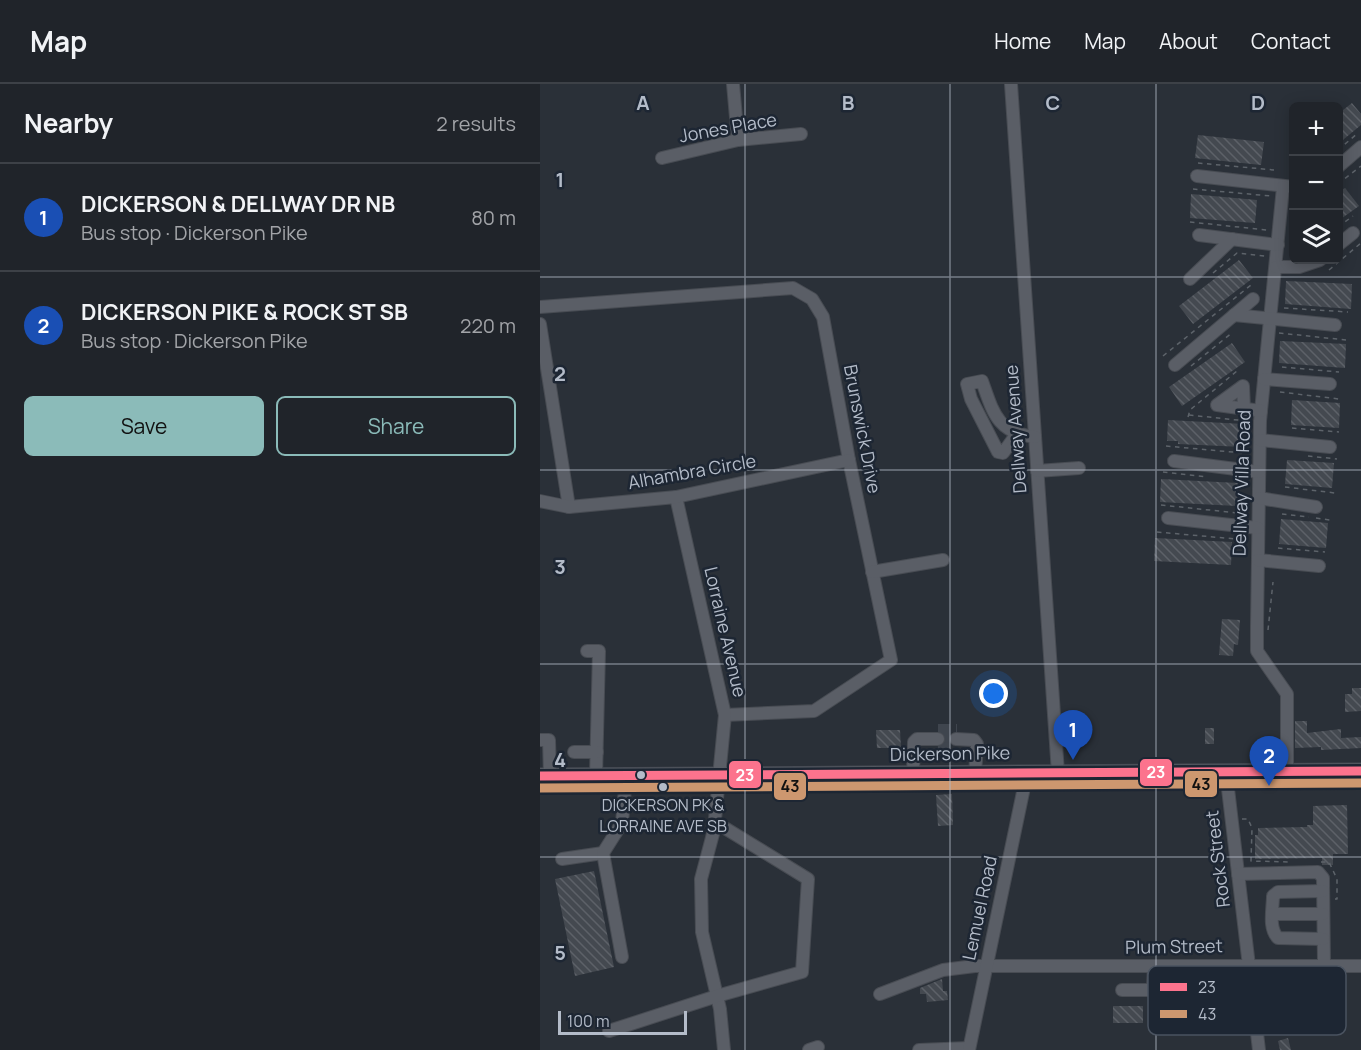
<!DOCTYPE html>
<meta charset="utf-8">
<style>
:root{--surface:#20242a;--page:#282c32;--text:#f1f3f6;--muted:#a2a4a8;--line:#3d4147;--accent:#8bbbb9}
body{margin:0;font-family:Manrope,sans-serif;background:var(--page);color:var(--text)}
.controls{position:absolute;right:18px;top:18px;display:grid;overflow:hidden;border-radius:9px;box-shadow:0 3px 15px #0003}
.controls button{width:54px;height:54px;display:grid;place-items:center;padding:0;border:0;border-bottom:2px solid var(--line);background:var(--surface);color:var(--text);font:30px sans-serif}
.scale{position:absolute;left:18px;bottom:15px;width:129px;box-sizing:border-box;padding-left:6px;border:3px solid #b4bcc9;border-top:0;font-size:16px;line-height:21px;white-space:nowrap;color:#b4bcc9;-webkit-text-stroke:4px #1d2633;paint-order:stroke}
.you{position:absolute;left:454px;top:610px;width:21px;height:21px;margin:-15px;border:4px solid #fff;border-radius:50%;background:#1a73e8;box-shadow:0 0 0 9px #1a73e833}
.badge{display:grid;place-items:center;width:39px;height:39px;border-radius:50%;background:var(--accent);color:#fff;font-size:20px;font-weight:700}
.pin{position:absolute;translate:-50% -50px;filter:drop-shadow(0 2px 3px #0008)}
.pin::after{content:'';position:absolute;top:32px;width:21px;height:18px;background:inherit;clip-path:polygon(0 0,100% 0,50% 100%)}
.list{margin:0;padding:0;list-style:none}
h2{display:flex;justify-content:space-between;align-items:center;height:78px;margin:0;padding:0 24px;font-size:26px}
h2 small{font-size:20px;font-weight:400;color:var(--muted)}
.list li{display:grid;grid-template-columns:39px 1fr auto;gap:18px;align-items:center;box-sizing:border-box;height:108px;padding:0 24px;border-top:2px solid var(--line)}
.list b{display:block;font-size:22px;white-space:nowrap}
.list p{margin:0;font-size:20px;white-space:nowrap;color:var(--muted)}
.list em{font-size:20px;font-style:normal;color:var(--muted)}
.actions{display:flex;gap:12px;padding:18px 24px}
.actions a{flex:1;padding:14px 0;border:2px solid var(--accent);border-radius:9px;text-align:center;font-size:21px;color:var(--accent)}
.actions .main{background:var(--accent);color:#111}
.icon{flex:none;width:33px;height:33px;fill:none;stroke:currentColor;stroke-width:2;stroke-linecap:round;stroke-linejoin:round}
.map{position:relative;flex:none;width:821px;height:966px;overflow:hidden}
header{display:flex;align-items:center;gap:36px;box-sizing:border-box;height:84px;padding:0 30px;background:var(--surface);border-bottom:2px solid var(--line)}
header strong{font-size:28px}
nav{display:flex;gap:33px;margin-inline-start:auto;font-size:21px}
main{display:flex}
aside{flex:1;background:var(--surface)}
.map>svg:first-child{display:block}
.building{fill:url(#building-back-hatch)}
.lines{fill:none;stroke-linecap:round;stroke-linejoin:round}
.minor-tunnel{stroke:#3f454e;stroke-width:12;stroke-dasharray:12 6;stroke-linecap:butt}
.minor-casing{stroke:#484c53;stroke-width:14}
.major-casing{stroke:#484c55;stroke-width:17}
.path{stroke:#5d636a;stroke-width:1.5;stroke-dasharray:4.5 4.5;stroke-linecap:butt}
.minor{stroke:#5a5e66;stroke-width:12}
.major{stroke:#5c6168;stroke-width:15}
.bus-1-casing{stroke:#1d2633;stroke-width:14}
.bus-2-casing{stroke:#1d2633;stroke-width:14}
.bus-1{stroke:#fc738d;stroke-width:9}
.bus-2{stroke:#cd976f;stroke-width:9}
.grid{fill:none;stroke:#b4bcc9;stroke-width:1.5;stroke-opacity:0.55}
.bus-dot{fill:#b4bcc9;stroke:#1d2633;stroke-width:2}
.labels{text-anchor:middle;stroke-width:5;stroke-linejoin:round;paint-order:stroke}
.bus-label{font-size:16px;fill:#b4bcc9;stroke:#1d2633}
.street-label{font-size:18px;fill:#b4bcc9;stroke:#1d2633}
.key{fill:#1d2633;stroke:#4a5360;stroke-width:1.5}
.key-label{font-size:16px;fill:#b4bcc9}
.grid-label{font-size:20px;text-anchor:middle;font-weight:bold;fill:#b4bcc9;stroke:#1d2633;stroke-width:5;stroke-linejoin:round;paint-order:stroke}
.line-badge{stroke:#1d2633;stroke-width:2}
.badge-label{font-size:16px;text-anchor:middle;font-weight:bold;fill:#fff}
.pale-badge-label{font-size:16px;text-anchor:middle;font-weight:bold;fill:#111}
</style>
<header>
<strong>Map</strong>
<nav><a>Home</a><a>Map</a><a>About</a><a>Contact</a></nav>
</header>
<main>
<aside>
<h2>Nearby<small>2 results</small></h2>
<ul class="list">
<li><span class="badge" style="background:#1a4fb4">1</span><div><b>DICKERSON &amp; DELLWAY DR NB</b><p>Bus stop · Dickerson Pike</p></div><em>80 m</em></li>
<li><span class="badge" style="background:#1a4fb4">2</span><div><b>DICKERSON PIKE &amp; ROCK ST SB</b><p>Bus stop · Dickerson Pike</p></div><em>220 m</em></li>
</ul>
<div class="actions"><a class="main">Save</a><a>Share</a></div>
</aside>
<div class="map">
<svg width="821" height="966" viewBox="0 0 821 966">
<defs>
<pattern id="building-back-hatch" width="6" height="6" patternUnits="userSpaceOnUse" patternTransform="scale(1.5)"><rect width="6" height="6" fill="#444950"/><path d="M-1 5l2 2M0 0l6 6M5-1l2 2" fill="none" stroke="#5d6168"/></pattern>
</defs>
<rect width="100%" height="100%" fill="#2a3038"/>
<g class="building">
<path d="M812 19 821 30V41L798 60V30Z"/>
<path d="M658 51 724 58 721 81 655 74Z"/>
<path d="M805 104 819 122 798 137V108Z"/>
<path d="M651 110 717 116 715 139 650 134Z"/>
<path d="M699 176 713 194 653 240 639 222Z"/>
<path d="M746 197 812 200 811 225 745 220Z"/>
<path d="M740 257 806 260 805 284 739 279Z"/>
<path d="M692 259 705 278 642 322 629 303Z"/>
<path d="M752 316 800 319 799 344 751 341Z"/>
<path d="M628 336 704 340 703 363 638 360V357H627Z"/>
<path d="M747 376 794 379 792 404 745 400Z"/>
<path d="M621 395 698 399 697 422 620 418Z"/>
<path d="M741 435 788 439 786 464 739 460Z"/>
<path d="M615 454 692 458 691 481 614 477Z"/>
<path d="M682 535 700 536 698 561 694 560 693 572 679 571Z"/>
<path d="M812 604H821V627L805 628V610H812Z"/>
<path d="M755 637H767V649L801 645V654L821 653V664L781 666V663L755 664Z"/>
<rect x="665" y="644" width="9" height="16"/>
<path d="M336 646H360L361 664H337Z"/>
<path d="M412 710 413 741 398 742 396 711Z"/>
<path d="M807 721 808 770H793V781H782V774L715 775V751H718V744L767 743V741H773V722Z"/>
<path d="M54 787 74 883 35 892 15 795Z"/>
<path d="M402 895 403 907H407L408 916 387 918 386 910H380V904Z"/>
<rect x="573" y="922" width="30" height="17"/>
<path d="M748 954 751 966H740L738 957Z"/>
</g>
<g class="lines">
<g class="minor-tunnel">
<path d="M398 646H417"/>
<path d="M398 655H416"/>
<path d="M398 665 416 664"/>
</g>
<g class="minor-casing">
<g id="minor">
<path d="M193 0 198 56"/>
<path d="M471 0 518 689"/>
<path d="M122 74 198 56 261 50"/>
<path d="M798 83 821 63"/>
<path d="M657 92 754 103"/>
<path d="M743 103 720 337 717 541V567L747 610V688"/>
<path d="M659 151 738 161"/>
<path d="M798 161 813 149"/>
<path d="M736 183H759L780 176"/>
<path d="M650 195 692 155"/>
<path d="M0 223 253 204 272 215 283 233 309 376 351 576 274 627 185 631"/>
<path d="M694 231 795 241"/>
<path d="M0 240 29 423"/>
<path d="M635 281 713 215"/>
<path d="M724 295 790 300"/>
<path d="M704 325 703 302 677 321 721 327"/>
<path d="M476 351 463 369 458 368 431 315 427 300 442 297C453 328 457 349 495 353"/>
<path d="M720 356 790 363"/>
<path d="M634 377 719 388"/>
<path d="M497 387 539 384"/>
<path d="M136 413 185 631 179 693"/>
<path d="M719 414 776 423"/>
<path d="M0 417 29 423 136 413 309 376"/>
<path d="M628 434 718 444"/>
<path d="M718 476 779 482"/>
<path d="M332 488 403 476"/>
<path d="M47 567H59L56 692"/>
<path d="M416 655 434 656 437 660 435 690"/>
<path d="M0 656H9L10 692"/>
<path d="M34 668H57"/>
<path d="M686 688 719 966"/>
<path d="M373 690 374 658 377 655H398"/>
<path d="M179 693 174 746 161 795 162 848 180 925 184 966"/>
<path d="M22 775 63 769"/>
<path d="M698 790 778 788 783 794 784 881"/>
<path d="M783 807 738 808 733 812C733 825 728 844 738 854L783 855"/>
<path d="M732 830H783"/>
<path d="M82 873 63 769 82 739 86 693"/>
<path d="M614 882 613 906 646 907"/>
<path d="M582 906H613"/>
<path d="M340 910 403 886 435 882H821"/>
<path d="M69 947 177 912 262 888 268 795 175 738"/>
<path d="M269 966 278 963"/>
<path d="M379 966 429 964"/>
<path d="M429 966 487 689"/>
</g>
</g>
<g class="major-casing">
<path id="major" d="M0 692 821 687"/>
</g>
<g class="path">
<path d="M798 66 818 49"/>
<path d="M658 79 734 86"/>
<path d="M798 100 821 82"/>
<path d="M653 105 731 112"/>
<path d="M650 138 727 146"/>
<path d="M752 139 754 137"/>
<path d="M798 143 813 132"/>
<path d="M789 186 821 159"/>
<path d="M673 189 697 169 725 172"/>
<path d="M744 224 808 228"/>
<path d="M739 249 806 256"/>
<path d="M623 272 711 201"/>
<path d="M651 282 693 248"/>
<path d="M742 283 799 288"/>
<path d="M740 308 799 315"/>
<path d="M649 331 707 337"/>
<path d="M648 333 650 326 697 287"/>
<path d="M752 344 799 348"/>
<path d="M626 362 703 369"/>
<path d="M768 372 797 375"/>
<path d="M623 388 667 393"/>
<path d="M745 403 795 409"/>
<path d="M621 421 698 429"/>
<path d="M742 430 769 433"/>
<path d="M776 434 790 436"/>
<path d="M617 448 696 455"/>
<path d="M738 464 785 468"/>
<path d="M728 546 733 498"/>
<path d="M702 735H708L712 744 711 777 749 778"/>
<path d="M781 778H789L797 795V815H795"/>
</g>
<use href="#minor" class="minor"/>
<use href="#major" class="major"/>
<g class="bus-1-casing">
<path id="bus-1" d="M0 692 821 687"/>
</g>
<g class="bus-2-casing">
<path id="bus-2" d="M0 704 821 699"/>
</g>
<use href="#bus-1" class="bus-1"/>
<use href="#bus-2" class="bus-2"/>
</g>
<path class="grid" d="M205 0V966M410 0V966M616 0V966M0 193H821M0 386H821M0 580H821M0 773H821"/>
<g class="bus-dot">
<circle cx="101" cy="691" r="5"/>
<circle cx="123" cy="703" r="5"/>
</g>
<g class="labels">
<g class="bus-label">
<text x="123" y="727">DICKERSON PK &amp;<tspan x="123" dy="21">LORRAINE AVE SB</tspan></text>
</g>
<g class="street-label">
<text transform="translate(188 44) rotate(-10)" y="6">Jones Place</text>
<text transform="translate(322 345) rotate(79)" y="6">Brunswick Drive</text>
<text transform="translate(476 345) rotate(-94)" y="6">Dellway Avenue</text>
<text transform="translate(152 388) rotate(-10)" y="6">Alhambra Circle</text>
<text transform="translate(702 399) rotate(-88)" y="6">Dellway Villa Road</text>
<text transform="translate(185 548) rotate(77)" y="6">Lorraine Avenue</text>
<text transform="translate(410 670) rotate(-1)" y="6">Dickerson Pike</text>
<text transform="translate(678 775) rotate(-97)" y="6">Rock Street</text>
<text transform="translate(440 824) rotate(-78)" y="6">Lemuel Road</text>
<text transform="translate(634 863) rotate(-1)" y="6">Plum Street</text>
</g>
</g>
<rect x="608" y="882" width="198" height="69" rx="9" class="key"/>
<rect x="620" y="899" width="27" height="8" fill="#fc738d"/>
<rect x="620" y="926" width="27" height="8" fill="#cd976f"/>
<g class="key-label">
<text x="658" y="909">23</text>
<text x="658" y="936">43</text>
</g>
<g class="grid-label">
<text x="103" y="26">A</text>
<text x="308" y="26">B</text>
<text x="513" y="26">C</text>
<text x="718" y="26">D</text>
<text x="20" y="103">1</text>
<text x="20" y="297">2</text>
<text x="20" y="490">3</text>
<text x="20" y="683">4</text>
<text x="20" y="876">5</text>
</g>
<g class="line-badge">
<rect x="599" y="674" width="34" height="29" rx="6" fill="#fc738d"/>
<rect x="188" y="676" width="34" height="29" rx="6" fill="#fc738d"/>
<rect x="644" y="686" width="34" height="28" rx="6" fill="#cd976f"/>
<rect x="233" y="688" width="34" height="29" rx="6" fill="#cd976f"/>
</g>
<g class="badge-label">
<text x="616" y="694">23</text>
<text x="205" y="697">23</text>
</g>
<g class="pale-badge-label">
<text x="661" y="706">43</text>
<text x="250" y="708">43</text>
</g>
</svg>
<div class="controls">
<button>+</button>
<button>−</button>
<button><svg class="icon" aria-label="layers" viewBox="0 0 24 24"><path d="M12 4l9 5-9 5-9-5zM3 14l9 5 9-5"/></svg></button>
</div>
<div class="scale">100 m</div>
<div class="you"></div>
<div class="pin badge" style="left:533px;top:676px;background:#1a4fb4">1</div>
<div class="pin badge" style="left:729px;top:702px;background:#1a4fb4">2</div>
</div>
</main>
